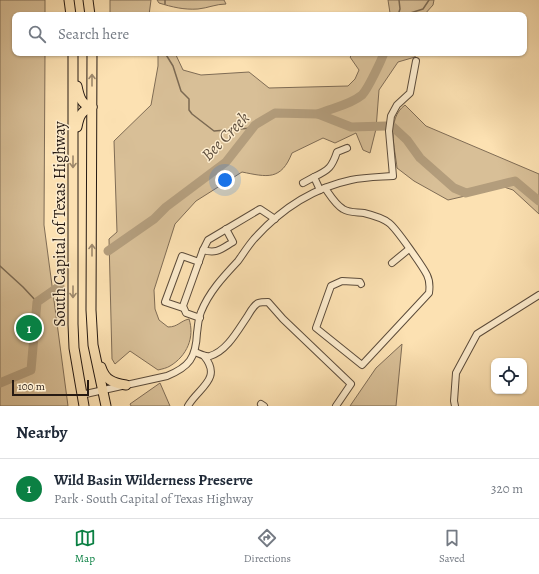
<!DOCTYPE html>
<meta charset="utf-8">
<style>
:root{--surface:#fff;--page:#f2f2f3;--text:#1f2937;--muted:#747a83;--line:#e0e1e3;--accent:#0b8043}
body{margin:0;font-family:Alegreya,serif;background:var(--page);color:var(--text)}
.controls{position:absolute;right:12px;bottom:12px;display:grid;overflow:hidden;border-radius:8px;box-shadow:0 1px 3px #0004}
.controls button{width:36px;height:36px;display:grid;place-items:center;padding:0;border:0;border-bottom:1px solid var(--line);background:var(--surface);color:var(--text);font:20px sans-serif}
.scale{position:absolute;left:12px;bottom:10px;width:77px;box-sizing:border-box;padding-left:4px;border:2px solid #261a13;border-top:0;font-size:11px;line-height:14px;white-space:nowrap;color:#261a13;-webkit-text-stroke:3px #fdeccd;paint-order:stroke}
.you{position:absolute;left:225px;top:180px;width:14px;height:14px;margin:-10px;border:3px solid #fff;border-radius:50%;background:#1a73e8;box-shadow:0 0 0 6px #1a73e833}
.badge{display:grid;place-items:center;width:26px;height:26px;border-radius:50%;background:var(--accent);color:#fff;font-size:13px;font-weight:700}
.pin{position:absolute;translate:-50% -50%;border:2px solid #fff;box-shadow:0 1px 4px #0006}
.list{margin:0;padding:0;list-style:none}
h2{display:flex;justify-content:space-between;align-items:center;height:52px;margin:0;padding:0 16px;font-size:17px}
h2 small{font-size:13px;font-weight:400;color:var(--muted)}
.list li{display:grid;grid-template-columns:26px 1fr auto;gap:12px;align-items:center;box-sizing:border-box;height:60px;padding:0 16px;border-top:1px solid var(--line)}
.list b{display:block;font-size:15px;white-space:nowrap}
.list p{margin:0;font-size:13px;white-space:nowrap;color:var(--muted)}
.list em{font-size:13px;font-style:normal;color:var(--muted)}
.icon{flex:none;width:22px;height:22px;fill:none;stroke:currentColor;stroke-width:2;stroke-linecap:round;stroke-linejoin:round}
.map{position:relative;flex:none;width:539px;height:406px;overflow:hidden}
.search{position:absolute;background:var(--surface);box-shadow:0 1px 3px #0004;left:12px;right:12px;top:12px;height:44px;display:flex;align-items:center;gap:10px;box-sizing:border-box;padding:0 14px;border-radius:8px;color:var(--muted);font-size:15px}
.sheet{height:112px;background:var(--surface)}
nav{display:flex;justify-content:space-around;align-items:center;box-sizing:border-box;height:56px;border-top:1px solid var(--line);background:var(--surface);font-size:11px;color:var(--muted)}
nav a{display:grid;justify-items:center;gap:2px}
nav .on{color:var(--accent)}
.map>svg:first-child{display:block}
.green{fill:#d8bf97;stroke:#7f6c55}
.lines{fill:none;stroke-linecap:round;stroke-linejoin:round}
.stream{stroke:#7b6952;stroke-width:1.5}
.river{stroke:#b39d7c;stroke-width:9}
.minor-casing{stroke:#5c4c3b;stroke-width:8}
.highway-casing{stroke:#261a13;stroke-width:11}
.minor{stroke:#fdeccd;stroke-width:6}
.highway{stroke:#fce1b2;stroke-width:9}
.oneway{stroke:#9c876a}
.labels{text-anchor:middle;stroke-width:3;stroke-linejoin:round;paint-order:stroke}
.street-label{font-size:16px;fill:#261a13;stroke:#fdeccd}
.water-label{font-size:17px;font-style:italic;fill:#5e4e3d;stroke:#fdeccd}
</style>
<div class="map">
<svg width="539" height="406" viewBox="0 0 539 406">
<rect width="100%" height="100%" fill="#fce1b2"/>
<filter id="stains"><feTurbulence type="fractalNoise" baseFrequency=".005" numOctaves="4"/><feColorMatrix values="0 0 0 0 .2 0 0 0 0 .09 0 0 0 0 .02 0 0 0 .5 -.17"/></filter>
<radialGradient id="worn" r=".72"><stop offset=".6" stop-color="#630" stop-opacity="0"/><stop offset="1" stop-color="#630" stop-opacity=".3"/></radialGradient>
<g class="green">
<path d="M0 0H45V15H15V53H45L44 225 68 406H0Z"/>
<path d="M110 0H151L149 15H110Z"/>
<path d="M157 0H224L226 4C216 4 208 8 198 9 184 10 172 7 159 3Z"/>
<path d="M388 0H434L433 5 424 15H389L390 13Z"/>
<path d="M158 53H175L183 70 201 75 249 72 269 88 348 86 355 79 359 70 350 57 354 53H416L415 57 398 62 379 90 376 129 370 153 363 150 356 133 335 143 323 138 292 153C281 181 267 177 242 172L196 201 175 224 154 290 155 309 159 320 168 327C178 327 180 321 189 319 195 337 187 356 170 366 167 368 162 369 158 370L130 351 115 364 112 359 109 239 117 232 114 141 151 105 158 66Z"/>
<path d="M405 105 426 126 539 174V214L513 190 504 187 448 200 414 181 397 168C395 148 386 119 405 105Z"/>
<path d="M402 344 396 406H350L376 368Z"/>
<path d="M160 383 170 406H131L130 404Z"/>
</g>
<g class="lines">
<g class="stream">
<path d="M165 0V4"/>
<path d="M398 15 400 9 399 0"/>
<path d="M404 15 423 9 429 0"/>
<path d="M165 53 173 66 181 91 189 99V110L192 114 214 131 252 128"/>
<path d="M0 266 23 287 37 302"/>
</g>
<g class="river">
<path d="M318 114C332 108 350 105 362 95 368 89 381 61 384 53"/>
<path d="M393 127 407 140 420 158 454 188 466 193 515 181 539 201"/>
<path d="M108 251 154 219 166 207 226 162 255 125 275 113 318 114 351 127 386 126"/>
<path d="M0 383 31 370 37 302 60 286"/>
</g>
<g class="minor-casing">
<g id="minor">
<path d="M314 177C329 170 332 167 337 152L347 148"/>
<path d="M303 183 314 177 320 190"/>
<path d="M325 188C330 195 335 204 343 209 349 213 357 212 364 213 372 215 383 218 389 223 396 228 423 267 427 275 430 281 430 286 429 293L362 365 316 328 331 286 342 281 360 282 361 284"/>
<path d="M203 250C217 254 221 249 233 242L226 229"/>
<path d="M392 263 409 249"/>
<path d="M183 308 165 302 182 256 199 262"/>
<path d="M200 318 186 313 183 306 203 250 208 240 260 209 275 219"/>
<path d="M195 352C200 354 205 357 210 356 227 351 238 330 247 317 250 312 253 306 258 303 261 302 265 302 268 302L283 319 351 384 336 406"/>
<path d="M81 395 167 376C189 367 196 358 197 333 198 327 198 319 201 312 209 292 223 277 238 261 243 254 248 246 254 239 280 210 313 188 351 180 365 177 379 177 393 176L389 131 391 116 397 105 410 93 416 61"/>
<path d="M261 404 264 406"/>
<path d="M188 406C198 388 223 379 204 356"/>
<path d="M455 406 454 401 456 373 477 334 539 295"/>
</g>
</g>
<g class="highway-casing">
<g id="highway">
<path d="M69 0 71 15"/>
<path d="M88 0 90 15"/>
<path d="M73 53V324L74 348 84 406"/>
<path d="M92 53 91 310 93 345 106 406"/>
<path d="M77 86C79 96 81 105 92 107"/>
<path d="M77 127C79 116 81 111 92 107"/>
<path d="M101 367C105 380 113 383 126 385"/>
</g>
</g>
<use href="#minor" class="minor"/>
<use href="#highway" class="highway"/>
</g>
<defs><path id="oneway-shaft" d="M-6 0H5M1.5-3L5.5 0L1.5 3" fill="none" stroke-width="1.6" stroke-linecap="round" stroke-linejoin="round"/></defs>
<g class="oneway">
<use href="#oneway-shaft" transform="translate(92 80) rotate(-90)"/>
<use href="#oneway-shaft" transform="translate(73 162) rotate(90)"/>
<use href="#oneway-shaft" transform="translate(92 250) rotate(-90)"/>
<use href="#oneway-shaft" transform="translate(73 292) rotate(90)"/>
</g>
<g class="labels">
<g class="street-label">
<text transform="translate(59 224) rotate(-90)" y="6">South Capital of Texas Highway</text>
</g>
<g class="water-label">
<text transform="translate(225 136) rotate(-46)" y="6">Bee Creek</text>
</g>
</g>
<rect width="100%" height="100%" filter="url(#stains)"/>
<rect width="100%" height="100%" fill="url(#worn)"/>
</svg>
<div class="controls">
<button><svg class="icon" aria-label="locate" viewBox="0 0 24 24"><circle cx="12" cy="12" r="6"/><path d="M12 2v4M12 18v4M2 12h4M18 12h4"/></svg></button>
</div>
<div class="scale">100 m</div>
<div class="you"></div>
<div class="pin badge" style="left:29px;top:328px">1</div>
<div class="search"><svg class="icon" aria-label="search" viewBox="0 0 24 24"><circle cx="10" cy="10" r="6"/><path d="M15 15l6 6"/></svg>Search here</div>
</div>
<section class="sheet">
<h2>Nearby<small></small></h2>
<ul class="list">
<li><span class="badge">1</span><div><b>Wild Basin Wilderness Preserve</b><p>Park · South Capital of Texas Highway</p></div><em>320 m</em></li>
</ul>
</section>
<nav>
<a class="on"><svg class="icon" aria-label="map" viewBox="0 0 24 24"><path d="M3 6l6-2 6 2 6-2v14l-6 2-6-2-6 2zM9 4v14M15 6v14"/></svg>Map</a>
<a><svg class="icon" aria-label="directions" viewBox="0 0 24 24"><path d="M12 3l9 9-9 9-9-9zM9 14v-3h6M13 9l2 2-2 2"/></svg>Directions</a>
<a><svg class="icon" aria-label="saved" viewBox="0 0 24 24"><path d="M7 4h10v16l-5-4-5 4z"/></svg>Saved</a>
</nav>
